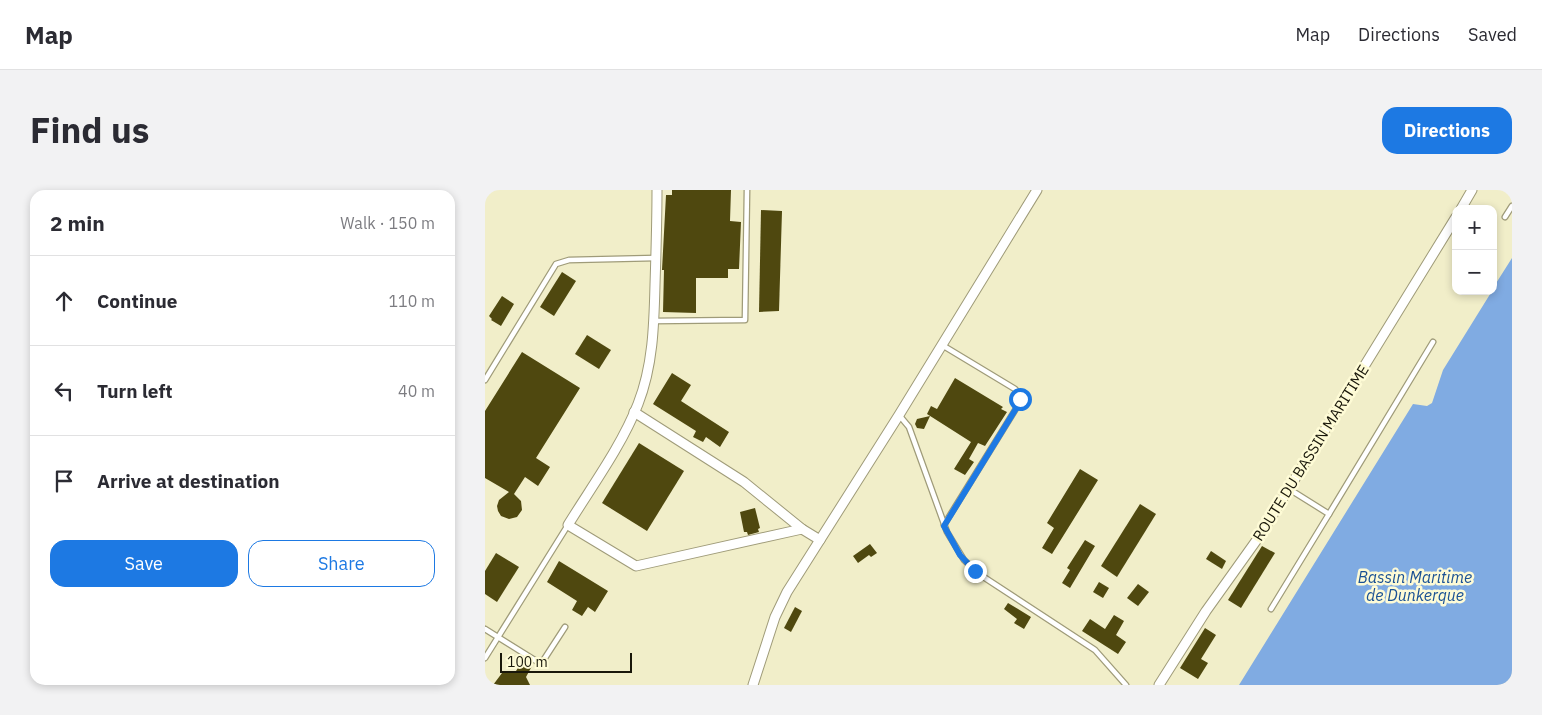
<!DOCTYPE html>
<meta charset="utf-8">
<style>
:root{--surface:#fff;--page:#f2f2f3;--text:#2b2b33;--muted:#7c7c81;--line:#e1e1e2;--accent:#1d79e3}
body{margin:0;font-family:"IBM Plex Sans",sans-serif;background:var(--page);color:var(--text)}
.controls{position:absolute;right:15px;top:15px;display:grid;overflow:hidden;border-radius:10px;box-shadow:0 2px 8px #0003}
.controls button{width:45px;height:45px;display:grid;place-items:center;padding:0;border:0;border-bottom:1px solid var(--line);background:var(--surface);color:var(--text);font:25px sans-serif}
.scale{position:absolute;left:15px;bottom:12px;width:132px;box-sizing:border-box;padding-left:5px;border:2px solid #19170a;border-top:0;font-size:14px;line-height:18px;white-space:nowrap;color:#19170a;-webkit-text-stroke:4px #fefbd6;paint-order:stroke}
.stop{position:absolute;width:15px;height:15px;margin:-11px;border:4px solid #1d79e3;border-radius:50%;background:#fff}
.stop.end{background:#1d79e3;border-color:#fff;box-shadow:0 1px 5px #0008}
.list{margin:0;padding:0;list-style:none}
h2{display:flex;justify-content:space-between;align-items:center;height:65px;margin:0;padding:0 20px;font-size:21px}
h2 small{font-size:16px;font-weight:400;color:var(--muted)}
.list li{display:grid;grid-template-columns:32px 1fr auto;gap:15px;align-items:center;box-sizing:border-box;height:90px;padding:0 20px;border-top:1px solid var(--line)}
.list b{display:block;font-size:19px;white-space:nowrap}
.list em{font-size:16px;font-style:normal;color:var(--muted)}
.actions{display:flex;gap:10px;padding:15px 20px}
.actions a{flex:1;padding:11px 0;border:1px solid var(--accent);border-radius:15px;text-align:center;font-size:18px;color:var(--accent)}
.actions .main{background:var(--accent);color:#fff}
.icon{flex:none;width:28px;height:28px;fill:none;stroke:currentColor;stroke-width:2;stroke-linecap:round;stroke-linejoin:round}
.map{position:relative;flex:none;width:1027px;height:495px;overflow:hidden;border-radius:15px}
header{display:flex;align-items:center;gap:30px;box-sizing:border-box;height:70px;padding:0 25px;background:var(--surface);border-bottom:1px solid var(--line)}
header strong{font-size:24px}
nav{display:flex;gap:28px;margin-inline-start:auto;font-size:18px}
.intro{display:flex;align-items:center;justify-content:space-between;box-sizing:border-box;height:120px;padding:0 30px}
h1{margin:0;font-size:35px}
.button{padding:12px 22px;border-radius:15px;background:var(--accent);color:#fff;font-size:18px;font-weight:700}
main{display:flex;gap:30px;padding:0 30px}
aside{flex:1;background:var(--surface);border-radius:15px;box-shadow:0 2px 8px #0003}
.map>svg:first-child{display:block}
.water{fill:#80abe2}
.building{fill:#4f480f}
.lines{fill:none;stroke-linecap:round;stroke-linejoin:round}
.service-casing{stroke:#9f9b79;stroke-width:7}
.minor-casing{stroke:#9f9b79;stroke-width:11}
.service{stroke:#fff;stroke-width:4.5}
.minor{stroke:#fff;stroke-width:9}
.route{stroke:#1d79e3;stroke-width:6}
.labels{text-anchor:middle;stroke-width:5;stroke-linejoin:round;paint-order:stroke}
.street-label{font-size:15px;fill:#19170a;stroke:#fefbd6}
.water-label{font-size:16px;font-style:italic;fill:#1a5194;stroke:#fefbd6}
</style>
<header>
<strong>Map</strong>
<nav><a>Map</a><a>Directions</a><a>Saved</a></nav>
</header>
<div class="intro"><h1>Find us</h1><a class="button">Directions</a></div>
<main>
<aside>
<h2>2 min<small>Walk · 150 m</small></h2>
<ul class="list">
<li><svg class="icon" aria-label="ahead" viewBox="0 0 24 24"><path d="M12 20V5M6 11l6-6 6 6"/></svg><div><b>Continue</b></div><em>110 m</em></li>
<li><svg class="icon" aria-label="left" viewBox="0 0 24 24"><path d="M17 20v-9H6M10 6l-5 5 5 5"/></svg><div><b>Turn left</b></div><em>40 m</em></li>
<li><svg class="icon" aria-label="arrive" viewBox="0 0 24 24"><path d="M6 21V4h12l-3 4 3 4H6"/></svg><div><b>Arrive at destination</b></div></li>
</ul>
<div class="actions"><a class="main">Save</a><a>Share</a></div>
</aside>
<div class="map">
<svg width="1027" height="495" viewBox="0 0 1027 495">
<rect width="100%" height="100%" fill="#f1eec9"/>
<path class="water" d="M1027 68V495H754L928 214 942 216 947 213 958 180 1007 101H1008V98Z"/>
<g class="building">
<path d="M187 0H246L245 31 256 32 254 79H243V88H211V123L178 122 179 80H177L181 5H187Z"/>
<path d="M276 20 297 21 294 121 274 122Z"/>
<path d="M77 82 91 91 69 126 55 117Z"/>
<path d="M17 106 29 114 16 136 6 130 7 129 4 126Z"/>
<path d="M102 145 126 160 114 179 90 164Z"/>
<path d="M37 162 95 198 51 268 65 277 53 296 40 287 29 304 36 311 37 320 32 327 24 329 16 326 13 321 12 316 14 310 24 302 0 288V221Z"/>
<path d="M187 183 206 195 196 211 244 242 235 257 221 247 218 252 208 247 211 241 168 214Z"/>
<path d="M470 188 518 217 516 219 522 222 500 256 493 253 484 269 489 272 480 285 469 279 486 252 442 224 446 216 452 219Z"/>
<path d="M445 226 439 239 432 238 430 234 432 229Z"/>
<path d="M154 253 199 281 162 341 117 313Z"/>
<path d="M595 279 613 290 567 364 557 358 569 338 562 333Z"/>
<path d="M655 314 671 324 632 387 616 376Z"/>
<path d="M270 318 275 338 273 339 274 342 263 345 262 342H259L255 322Z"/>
<path d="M600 350 610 356 585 398 577 393 585 380 582 378Z"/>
<path d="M385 354 392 363 386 367 384 365 373 373 368 366Z"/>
<path d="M777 356 790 363 756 418 743 410Z"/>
<path d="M726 361 741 371 737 379 721 369Z"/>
<path d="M11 363 34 377 12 412 0 404V381Z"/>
<path d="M74 371 123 401 110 422 103 417 97 426 87 420 92 411 62 392Z"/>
<path d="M614 392 624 398 618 408 608 402Z"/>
<path d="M653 394 664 402 653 416 642 408Z"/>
<path d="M523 413 546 427 539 439 529 433 532 429 519 419Z"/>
<path d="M310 417 317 421 306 442 299 438Z"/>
<path d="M629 425 639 431 631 445 641 452 633 464 597 441 605 429 620 439Z"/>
<path d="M720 438 731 445 716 469 723 473 713 489 695 478Z"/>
<path d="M38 470 47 476 41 487 45 495H8L17 483 31 481Z"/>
</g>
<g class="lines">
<g class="service-casing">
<g id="service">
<path d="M1020 27 1027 16"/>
<path d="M169 131 260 130 262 0"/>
<path d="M457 155 530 199C536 205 536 210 532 217L459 335"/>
<path d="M0 190 71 74 84 70 171 68"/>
<path d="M414 225 424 237 462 342 479 370 494 384 610 460 641 495"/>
<path d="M844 324 948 152"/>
<path d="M786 419 844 324 804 299"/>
<path d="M0 439 56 474 80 437"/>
<path d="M0 468 83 335"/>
</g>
</g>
<g class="minor-casing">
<g id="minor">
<path d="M172 0C172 32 171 63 170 95 169 135 168 176 153 214 136 257 107 296 83 335L151 376 317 339"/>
<path d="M976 19 987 0"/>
<path d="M149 222 259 292 317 339 335 350"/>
<path d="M268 495 290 427 302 402 414 225 552 0"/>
<path d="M674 495 721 421 776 344 971 27"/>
</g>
</g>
<use href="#service" class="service"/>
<use href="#minor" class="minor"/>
</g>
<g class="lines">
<path class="route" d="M490 381 475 365 459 336 532 217 535 209"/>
</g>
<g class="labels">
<g class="street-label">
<text transform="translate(826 263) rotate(-58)" y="5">ROUTE DU BASSIN MARITIME</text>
</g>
<g class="water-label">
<text x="930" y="393">Bassin Maritime<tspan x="930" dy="18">de Dunkerque</tspan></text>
</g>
</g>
</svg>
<div class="controls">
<button>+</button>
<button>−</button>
</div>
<div class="scale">100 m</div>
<div class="stop" style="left:535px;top:209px"></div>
<div class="stop end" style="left:490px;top:381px"></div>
</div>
</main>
